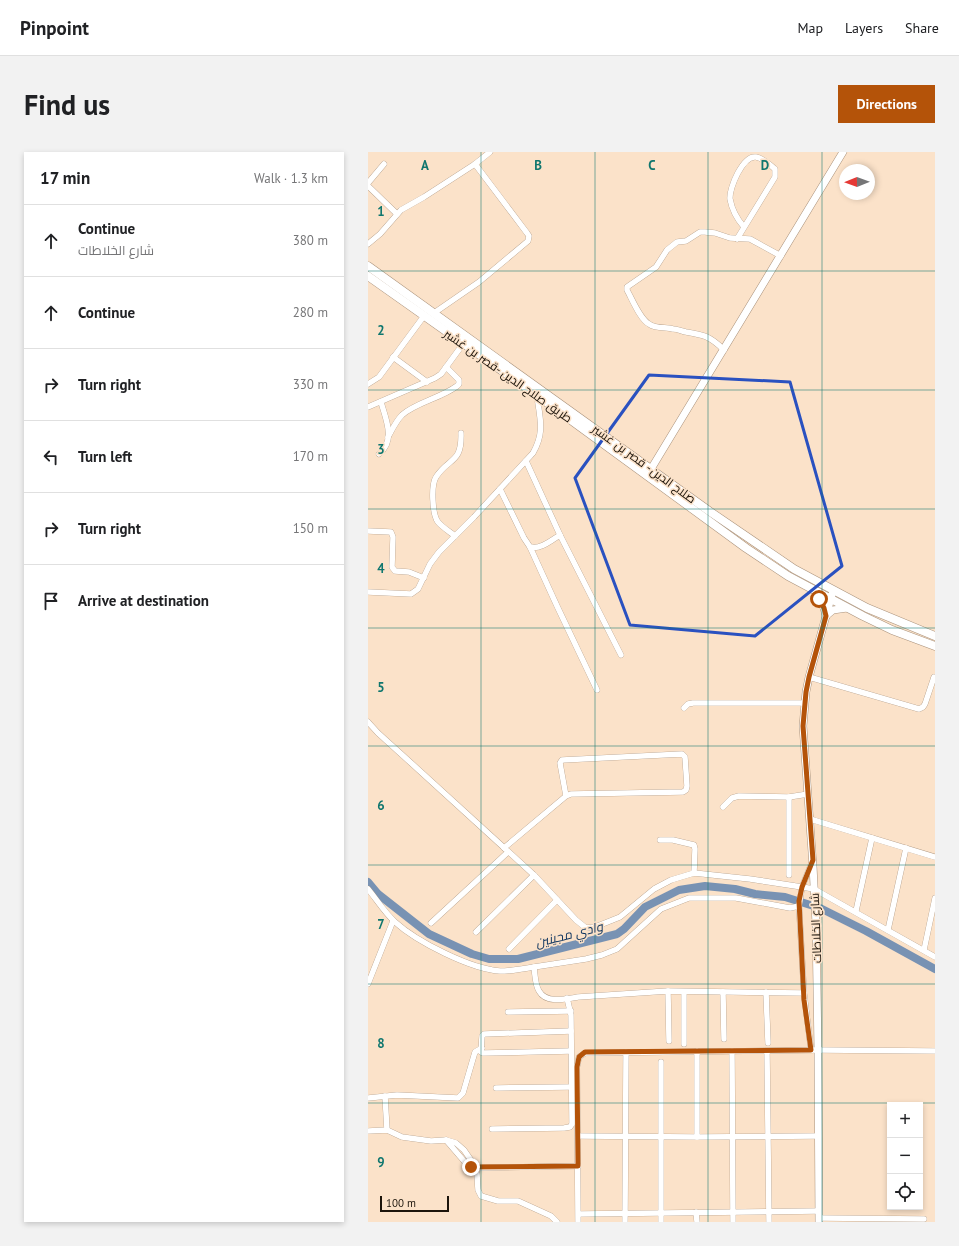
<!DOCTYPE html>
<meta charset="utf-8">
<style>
:root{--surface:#fff;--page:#f2f2f2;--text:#202124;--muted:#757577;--line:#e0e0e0;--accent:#b45309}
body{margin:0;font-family:"PT Sans",Cairo,sans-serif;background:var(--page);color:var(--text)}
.controls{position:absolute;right:12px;bottom:12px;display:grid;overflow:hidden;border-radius:0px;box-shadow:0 2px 6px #0003}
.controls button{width:36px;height:36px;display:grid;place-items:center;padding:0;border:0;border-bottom:1px solid var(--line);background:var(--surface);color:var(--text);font:20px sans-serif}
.compass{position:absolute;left:471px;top:12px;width:36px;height:36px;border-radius:50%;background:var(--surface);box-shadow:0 2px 6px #0003;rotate:269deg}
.scale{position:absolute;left:12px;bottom:10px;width:69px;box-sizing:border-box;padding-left:4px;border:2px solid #1c140b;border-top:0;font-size:11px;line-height:14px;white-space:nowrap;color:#1c140b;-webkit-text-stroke:3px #fbe2c9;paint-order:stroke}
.stop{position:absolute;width:12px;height:12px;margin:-9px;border:3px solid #b45309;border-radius:50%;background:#fff}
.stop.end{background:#b45309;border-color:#fff;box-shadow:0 1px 4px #0008}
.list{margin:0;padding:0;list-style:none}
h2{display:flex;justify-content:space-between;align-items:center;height:52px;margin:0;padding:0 16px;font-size:17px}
h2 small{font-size:13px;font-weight:400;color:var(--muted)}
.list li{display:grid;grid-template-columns:26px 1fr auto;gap:12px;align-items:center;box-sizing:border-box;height:72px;padding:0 16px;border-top:1px solid var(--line)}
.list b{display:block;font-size:15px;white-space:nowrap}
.list p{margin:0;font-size:13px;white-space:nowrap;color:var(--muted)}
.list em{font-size:13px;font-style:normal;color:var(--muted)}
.icon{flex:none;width:22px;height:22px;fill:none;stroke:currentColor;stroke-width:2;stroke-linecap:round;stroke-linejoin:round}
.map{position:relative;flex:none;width:567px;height:1070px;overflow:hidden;border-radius:0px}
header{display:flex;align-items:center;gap:24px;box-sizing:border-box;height:56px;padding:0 20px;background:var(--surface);border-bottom:1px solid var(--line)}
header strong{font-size:19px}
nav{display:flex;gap:22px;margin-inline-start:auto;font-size:14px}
.intro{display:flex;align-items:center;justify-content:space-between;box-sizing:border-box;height:96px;padding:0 24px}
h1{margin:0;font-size:28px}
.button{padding:10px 18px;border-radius:0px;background:var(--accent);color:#fff;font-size:14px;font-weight:700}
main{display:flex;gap:24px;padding:0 24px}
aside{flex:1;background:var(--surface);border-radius:0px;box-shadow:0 2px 6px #0003}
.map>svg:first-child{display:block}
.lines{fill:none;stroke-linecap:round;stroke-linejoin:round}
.river{stroke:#7892b3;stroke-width:8}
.minor-casing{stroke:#aa927b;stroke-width:6}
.major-casing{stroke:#aa927b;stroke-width:8}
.highway-casing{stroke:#aa927b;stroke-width:9}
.minor{stroke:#fff;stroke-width:5.5}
.major{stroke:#fff;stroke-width:7}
.highway{stroke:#fff;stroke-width:8}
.route{stroke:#b45309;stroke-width:5}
.marked{fill:none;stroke:#2a51c0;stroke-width:3;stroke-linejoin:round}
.grid{fill:none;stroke:#0f766e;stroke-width:1;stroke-opacity:0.55}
.labels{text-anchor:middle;stroke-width:3;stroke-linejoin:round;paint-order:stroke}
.street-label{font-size:12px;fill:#1c140b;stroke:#fbe2c9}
.water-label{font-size:13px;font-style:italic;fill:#0c335e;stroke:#fbe2c9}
.grid-label{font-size:13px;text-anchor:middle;font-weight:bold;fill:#0f766e;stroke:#fbe2c9;stroke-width:3;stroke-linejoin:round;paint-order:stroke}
</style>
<header>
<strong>Pinpoint</strong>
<nav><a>Map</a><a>Layers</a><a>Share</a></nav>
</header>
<div class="intro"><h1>Find us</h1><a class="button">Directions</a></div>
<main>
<aside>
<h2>17 min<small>Walk · 1.3 km</small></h2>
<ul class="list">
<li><svg class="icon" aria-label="ahead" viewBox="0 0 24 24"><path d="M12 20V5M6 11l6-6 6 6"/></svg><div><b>Continue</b><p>شارع الخلاطات</p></div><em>380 m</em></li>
<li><svg class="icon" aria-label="ahead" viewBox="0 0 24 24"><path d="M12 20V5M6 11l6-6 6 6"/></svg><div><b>Continue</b></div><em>280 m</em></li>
<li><svg class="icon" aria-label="right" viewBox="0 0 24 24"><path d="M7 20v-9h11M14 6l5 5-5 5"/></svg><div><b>Turn right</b></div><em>330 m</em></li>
<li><svg class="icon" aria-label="left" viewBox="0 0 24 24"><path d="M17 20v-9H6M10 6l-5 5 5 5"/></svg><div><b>Turn left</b></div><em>170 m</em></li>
<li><svg class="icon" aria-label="right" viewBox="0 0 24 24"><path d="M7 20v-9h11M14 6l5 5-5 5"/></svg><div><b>Turn right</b></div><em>150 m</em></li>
<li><svg class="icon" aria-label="arrive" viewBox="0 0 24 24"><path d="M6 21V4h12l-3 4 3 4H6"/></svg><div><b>Arrive at destination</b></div></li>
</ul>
</aside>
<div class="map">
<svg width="567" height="1070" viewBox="0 0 567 1070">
<rect width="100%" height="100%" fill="#fbe2c9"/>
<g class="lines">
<path class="river" d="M0 730 10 742 61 782 104 802 121 807H150L249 782 256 777 277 755 311 738 337 734 367 737 387 742 417 745 452 756 498 779 567 817"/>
<g class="minor-casing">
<g id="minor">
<path d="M0 31 16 12"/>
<path d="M0 34 29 62"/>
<path d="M369 87 407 25V17C402 13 395 6 388 5 375 3 361 36 362 47 364 58 369 67 376 75"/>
<path d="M0 92 12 82 33 58 56 45 107 12 122 0"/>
<path d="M66 161 111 130 160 89 161 84 159 81 107 12"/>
<path d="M356 198C342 184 336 183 318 180 313 179 310 177 305 177 298 175 288 177 281 172 272 167 264 147 259 138V135L288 115 299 98 309 90 318 89 332 80H337L347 81 362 86 382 87 413 104"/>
<path d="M25 205 59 230"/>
<path d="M0 232 11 225 56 164"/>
<path d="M0 255 67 226 73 222 95 192"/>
<path d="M20 285C24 278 28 269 34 263 47 251 73 246 89 234L91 232V228L78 215"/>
<path d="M11 302C28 288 18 268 13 250"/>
<path d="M158 309 192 383 253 503"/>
<path d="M132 337 156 386 162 395C172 398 184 388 192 383"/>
<path d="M0 379 23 380 25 385 24 415 27 419 41 420 56 426"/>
<path d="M87 384C82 380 74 375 70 370 64 362 63 333 68 325 81 305 94 312 93 281"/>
<path d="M162 395 189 454 229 538"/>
<path d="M0 440 43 442 50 437 62 412 71 400 106 365 165 301C177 280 172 267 169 244"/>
<path d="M441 525 551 557 555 555 557 552 566 525"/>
<path d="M316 556 320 552 325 551H437"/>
<path d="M0 570 10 581 42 610 166 723 208 768 218 776 227 775 252 765 286 737 303 728 326 721 382 727 434 735 444 710"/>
<path d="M355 655 364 646 371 644 421 645 440 642"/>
<path d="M442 667 567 705"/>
<path d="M292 688H305L326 693 327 697 326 721"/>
<path d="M136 696 198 644 203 642 315 640 318 638 319 634 317 605 314 602 194 608 192 611 198 644"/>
<path d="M421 723V645"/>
<path d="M0 737C9 748 17 761 27 770 49 790 103 817 132 819 143 819 155 817 166 815 167 822 167 833 171 839 178 852 198 847 210 845L300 839 436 841 443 898"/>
<path d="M431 754 436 841"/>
<path d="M488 759 504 686"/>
<path d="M63 771 140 700"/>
<path d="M520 778 538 696"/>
<path d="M108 780 166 723"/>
<path d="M141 797 189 748"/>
<path d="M556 798 567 746"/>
<path d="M166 815 218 807 234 803 249 797 293 757 321 746H368L422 756 431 754 434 735 446 737 567 805"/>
<path d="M0 832 25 769"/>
<path d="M300 839 301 889"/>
<path d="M316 840V892"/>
<path d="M355 840 356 887"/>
<path d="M398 840 400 891"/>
<path d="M140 860 203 859"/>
<path d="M203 879 116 882 114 884 113 900 115 901 203 899"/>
<path d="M364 899 365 1070"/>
<path d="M399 899 401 1070"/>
<path d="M128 936 203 935"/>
<path d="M17 944 19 978"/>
<path d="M0 946 29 943 90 946 95 941 107 900 114 896"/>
<path d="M124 977 196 976 202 975 204 972 203 863 199 846"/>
<path d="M0 979 19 978 34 985 63 989 78 988 88 991 96 998 105 1011 109 1022 110 1038 113 1044 130 1049H150L183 1064 189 1070"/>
<path d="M210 984 329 985 450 984"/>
<path d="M329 985V899"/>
<path d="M78 988 96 1009 105 1016 210 1014"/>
<path d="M328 1060 329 1070"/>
<path d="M211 1062 451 1059"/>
<path d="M451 1066 556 1067"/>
<path d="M210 1070 209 915 211 905 217 901 450 898 567 899"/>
<path d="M257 1070 258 900"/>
<path d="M293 1070V910"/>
</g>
</g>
<g class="major-casing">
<g id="major">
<path d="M283 317 475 0"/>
<path d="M447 438 456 456 458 464"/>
<path d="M459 463 465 458 479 456"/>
<path d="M451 1070 450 898 448 772 445 714 435 574 438 540 441 525 465 439"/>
</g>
</g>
<g class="highway-casing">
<g id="highway">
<path d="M0 114 341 359 426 417 499 456 567 484"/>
<path d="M0 124 181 252 378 396 420 424 495 464 524 478 567 494"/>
</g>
</g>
<use href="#minor" class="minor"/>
<use href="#major" class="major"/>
<use href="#highway" class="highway"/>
</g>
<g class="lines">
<path class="route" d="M103 1015 210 1014 209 915 211 905 217 900 443 898 436 848 431 749 434 735 445 708 435 574 438 540 441 525 458 464 456 456 451 447"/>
</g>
<path class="marked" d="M281 223 422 230 474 414 387 484 262 473 207 326Z"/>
<path class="grid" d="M113 0V1070M227 0V1070M340 0V1070M454 0V1070M0 119H567M0 238H567M0 357H567M0 476H567M0 594H567M0 713H567M0 832H567M0 951H567"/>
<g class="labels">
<g class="street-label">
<text transform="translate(140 224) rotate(35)" y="4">طريق صلاح الدين -قصر بن غشير</text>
<text transform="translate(276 312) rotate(36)" y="4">صلاح الدين - قصر بن غشير</text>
<text transform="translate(448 776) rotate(-92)" y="4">شارع الخلاطات</text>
</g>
<g class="water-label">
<text transform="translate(201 782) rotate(-14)" y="5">وادي مجينين</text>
</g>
</g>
<g class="grid-label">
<text x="57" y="18">A</text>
<text x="170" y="18">B</text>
<text x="284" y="18">C</text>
<text x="397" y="18">D</text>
<text x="13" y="64">1</text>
<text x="13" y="183">2</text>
<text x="13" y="302">3</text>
<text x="13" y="421">4</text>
<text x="13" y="540">5</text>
<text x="13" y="658">6</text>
<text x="13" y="777">7</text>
<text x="13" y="896">8</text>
<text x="13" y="1015">9</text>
</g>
</svg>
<div class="controls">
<button>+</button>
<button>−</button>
<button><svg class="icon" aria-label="locate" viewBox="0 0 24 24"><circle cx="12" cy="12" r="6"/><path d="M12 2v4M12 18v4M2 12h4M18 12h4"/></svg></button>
</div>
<svg class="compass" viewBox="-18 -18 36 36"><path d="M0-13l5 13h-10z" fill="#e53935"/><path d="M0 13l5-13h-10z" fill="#757577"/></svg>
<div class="scale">100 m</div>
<div class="stop" style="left:451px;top:447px"></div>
<div class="stop end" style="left:103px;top:1015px"></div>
</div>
</main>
